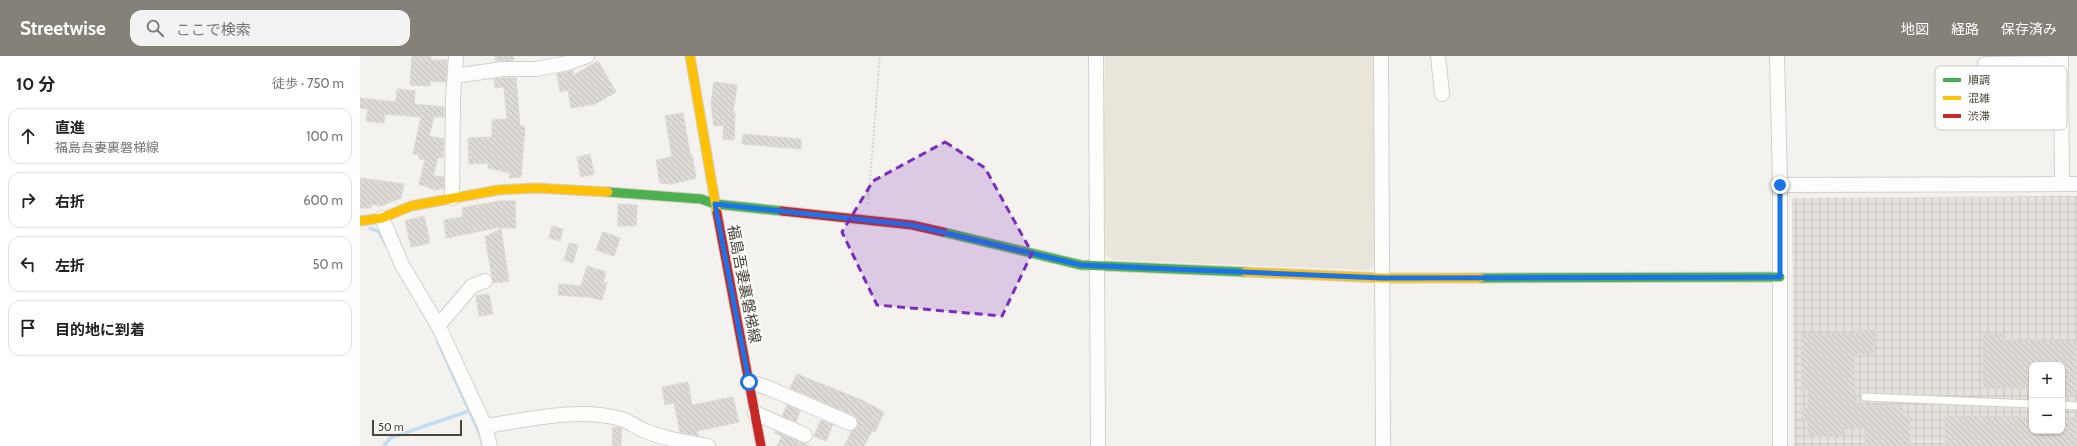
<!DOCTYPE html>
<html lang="ja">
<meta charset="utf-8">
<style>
:root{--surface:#fff;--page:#f2f2f2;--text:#222;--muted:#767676;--line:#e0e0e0;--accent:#868178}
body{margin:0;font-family:Cabin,"Noto Sans JP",sans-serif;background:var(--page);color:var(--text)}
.controls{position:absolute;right:12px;bottom:12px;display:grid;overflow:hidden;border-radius:8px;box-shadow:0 1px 3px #0004}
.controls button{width:36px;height:36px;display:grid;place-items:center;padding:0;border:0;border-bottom:1px solid var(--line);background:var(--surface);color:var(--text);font:20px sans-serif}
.scale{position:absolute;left:12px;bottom:10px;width:90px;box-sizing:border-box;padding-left:4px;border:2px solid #4b4439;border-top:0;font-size:11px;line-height:14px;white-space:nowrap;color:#4b4439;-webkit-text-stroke:3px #fff;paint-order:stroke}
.stop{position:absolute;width:12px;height:12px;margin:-9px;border:3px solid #1a73e8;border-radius:50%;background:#fff}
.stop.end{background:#1a73e8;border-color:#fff;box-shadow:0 1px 4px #0008}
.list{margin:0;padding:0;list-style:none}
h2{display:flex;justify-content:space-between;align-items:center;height:52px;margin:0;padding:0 16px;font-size:17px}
h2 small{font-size:13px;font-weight:400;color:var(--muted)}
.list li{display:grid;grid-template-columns:26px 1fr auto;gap:12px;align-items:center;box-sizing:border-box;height:56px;margin:0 8px 8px;padding:0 8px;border:1px solid var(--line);border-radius:12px}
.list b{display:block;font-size:15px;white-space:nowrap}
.list p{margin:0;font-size:13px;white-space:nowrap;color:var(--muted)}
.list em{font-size:13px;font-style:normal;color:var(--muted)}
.icon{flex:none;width:22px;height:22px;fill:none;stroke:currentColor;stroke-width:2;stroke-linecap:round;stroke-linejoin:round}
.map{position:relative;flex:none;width:1717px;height:390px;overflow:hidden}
header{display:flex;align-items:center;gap:24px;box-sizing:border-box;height:56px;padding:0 20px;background:var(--accent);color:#fff}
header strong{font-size:19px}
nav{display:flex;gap:22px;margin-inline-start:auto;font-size:14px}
.search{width:280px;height:36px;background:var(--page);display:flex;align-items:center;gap:10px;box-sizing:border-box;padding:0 14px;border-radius:12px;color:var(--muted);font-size:15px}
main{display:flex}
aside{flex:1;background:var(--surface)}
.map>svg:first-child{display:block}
.industrial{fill:url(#industrial-grid);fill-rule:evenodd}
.education{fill:#eae5da}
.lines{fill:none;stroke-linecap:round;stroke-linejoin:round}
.stream{stroke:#c0ddf1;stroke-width:3.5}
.building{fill:url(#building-back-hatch);stroke:#dcd9d4}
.lane-casing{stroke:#d2d0cb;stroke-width:9}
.street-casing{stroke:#d2d0cb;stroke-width:16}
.fast-casing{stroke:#d3cfc5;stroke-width:11}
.slow-casing{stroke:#d3cfc5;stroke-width:11}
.jam-casing{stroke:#d3cfc5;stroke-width:11}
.path{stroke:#d3d2cc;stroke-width:2;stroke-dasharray:2 2;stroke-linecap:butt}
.lane{stroke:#fdfdfc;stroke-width:7}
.street{stroke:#fdfdfc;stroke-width:14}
.fast{stroke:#4caf50;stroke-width:9}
.slow{stroke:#ffc107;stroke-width:9}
.jam{stroke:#c62828;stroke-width:9}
.route{stroke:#1a73e8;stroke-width:5}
.marked{fill:#7b2cbf;fill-opacity:0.2;stroke:#7b2cbf;stroke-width:3;stroke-dasharray:8 5;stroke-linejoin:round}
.labels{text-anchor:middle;stroke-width:4;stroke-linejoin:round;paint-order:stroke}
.street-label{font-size:15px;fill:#4b4439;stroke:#fff}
.key{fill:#fff;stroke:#c9c7c4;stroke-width:1}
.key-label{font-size:11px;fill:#4b4439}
</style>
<header>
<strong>Streetwise</strong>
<div class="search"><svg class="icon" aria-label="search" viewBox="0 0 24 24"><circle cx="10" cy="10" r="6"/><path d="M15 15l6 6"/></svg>ここで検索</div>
<nav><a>地図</a><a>経路</a><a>保存済み</a></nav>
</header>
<main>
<aside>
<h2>10 分<small>徒歩 · 750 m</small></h2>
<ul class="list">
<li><svg class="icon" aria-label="ahead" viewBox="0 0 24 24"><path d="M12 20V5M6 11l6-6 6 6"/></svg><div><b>直進</b><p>福島吾妻裏磐梯線</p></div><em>100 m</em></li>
<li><svg class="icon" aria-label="right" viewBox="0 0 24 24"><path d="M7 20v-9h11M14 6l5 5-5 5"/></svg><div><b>右折</b></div><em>600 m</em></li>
<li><svg class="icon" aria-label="left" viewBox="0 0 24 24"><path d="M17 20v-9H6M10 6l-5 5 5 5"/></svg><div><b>左折</b></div><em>50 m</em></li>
<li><svg class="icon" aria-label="arrive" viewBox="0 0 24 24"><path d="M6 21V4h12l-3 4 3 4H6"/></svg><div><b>目的地に到着</b></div></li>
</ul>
</aside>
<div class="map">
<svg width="1717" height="390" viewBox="0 0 1717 390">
<defs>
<pattern id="industrial-grid" width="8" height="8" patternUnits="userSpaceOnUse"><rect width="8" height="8" fill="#e6e2de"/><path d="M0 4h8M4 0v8" fill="none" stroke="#c7c3bf"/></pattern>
<pattern id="building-back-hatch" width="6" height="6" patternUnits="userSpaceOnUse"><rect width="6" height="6" fill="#dedbd6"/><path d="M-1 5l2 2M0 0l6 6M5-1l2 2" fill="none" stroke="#c0bdb8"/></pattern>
</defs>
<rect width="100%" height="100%" fill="#f4f2ee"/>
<path class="industrial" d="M1717 140V390H1434L1432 142ZM1672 309H1702V375H1672Z"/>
<path class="education" d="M745 0H1016L1017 206 1009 214 753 204 747 200 742 192Z"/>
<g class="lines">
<g class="stream">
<path d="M10 172 19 176 26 189"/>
<path d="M78 286 120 378 123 390"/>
<path d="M24 390 30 382 109 355"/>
</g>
</g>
<g class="building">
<path d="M52 0H71V4H87L86 26 70 25V30L50 29Z"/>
<path d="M135 0H153L154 4 136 5Z"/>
<path d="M238 5 256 36 235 48 211 52 208 34 200 36 197 18 213 14 214 19Z"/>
<path d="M144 22H156L160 70H165L161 121 149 122 150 117 128 112V107L109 108 108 82 132 81V64L147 63 144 31 135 32 134 23Z"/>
<path d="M354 26 377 29 373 57H375L374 84 363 83 364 69 354 70 351 48Z"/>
<path d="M37 33 55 35 54 48 84 51V61H74L69 80 84 83 83 102 78 101 73 120 84 121V132L75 134 59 128 65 104 59 103V99L53 98 61 61 25 58 24 67 6 65 8 53 0 52V42L36 46Z"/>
<path d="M323 57 330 98H332L336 122 311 128 300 127 296 104 312 101 305 60Z"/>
<path d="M383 78 441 83V93L382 88Z"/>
<path d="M230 98 234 118 221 121 217 101Z"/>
<path d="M0 122 44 128 41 142 21 150 11 148V152H0Z"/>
<path d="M139 145H155L156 172H135L86 182 84 164 103 161 102 152Z"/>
<path d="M258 148 277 149 276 170H258Z"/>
<path d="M64 160 70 187 51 191 45 165Z"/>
<path d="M192 170 203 173 200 185 189 182Z"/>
<path d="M141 173 149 225 133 227 125 181Z"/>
<path d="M243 176 260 182 254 200 236 194Z"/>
<path d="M209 187 218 189 213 207 204 204Z"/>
<path d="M227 210 246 216 243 227H247L242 244 224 240V241L198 239 199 228 221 230Z"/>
<path d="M129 238 133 258 119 260 116 240Z"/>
<path d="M1501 274H1516V286H1514V298H1494L1495 341H1497V349L1543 350V360H1550V390H1505V372H1482V381L1448 380V365H1442V352H1448V333H1442L1441 278 1501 277Z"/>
<path d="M1623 278H1643V284L1717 285V339H1702V309H1672V333L1623 332Z"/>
<path d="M437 318 502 344 524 356 515 376 512 375 504 390H484L492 375 498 371V364L493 359 430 332Z"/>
<path d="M328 326 332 349 373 341 379 366 337 375 338 380 320 376 314 347 305 349 302 331Z"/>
<path d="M427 349 440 355 436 366 422 360Z"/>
<path d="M1585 360 1672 361V375H1702V362H1717V390H1585Z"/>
<path d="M461 364 473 369 466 385 454 380Z"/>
<path d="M253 371 262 372 261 390H252Z"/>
<path d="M415 375 442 387 451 390H417L422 380 414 377Z"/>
</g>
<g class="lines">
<g class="lane-casing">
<g id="lane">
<path d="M1505 341 1672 348"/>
<path d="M1702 349 1717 350"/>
</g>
</g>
<g class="street-casing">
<g id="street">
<path d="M736 0 738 390"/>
<path d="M1021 0 1023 390"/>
<path d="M1078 0 1082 38"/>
<path d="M1417 0 1420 129V390"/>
<path d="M1701 0 1702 128"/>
<path d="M1625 8 1701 7"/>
<path d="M95 20 143 13H176L208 7 227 0"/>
<path d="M1420 129 1717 128"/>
<path d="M92 142 93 42 96 0"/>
<path d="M22 162 42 209 79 271 125 370 130 390"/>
<path d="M78 270 112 230 125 225"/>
<path d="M389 326 406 331 490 367"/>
<path d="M395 357 445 379"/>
<path d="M125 370C168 364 218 351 261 363 269 365 276 371 283 374 304 383 326 386 348 390"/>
</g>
</g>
<g class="fast-casing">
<g id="fast">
<path d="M248 136 341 143 355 148 422 155"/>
<path d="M583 176 721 209 885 216"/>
<path d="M1120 222 1420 221"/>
</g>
</g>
<g class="slow-casing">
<g id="slow">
<path d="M330 0 357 157"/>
<path d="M0 165 22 162 51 150 138 134 176 132 248 136"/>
<path d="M885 216 1022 222H1120"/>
</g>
</g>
<g class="jam-casing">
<g id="jam">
<path d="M422 155 552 169 583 176"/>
<path d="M357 157 401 390"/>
</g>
</g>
<path class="path" d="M508 148 520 0"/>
<use href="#lane" class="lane"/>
<use href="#street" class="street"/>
<use href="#fast" class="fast"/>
<use href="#slow" class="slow"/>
<use href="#jam" class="jam"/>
</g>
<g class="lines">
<path class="route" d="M389 326 355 148 552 169 721 209 1022 222 1420 221V129"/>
</g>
<path class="marked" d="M585 86 625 112 672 197 642 260 517 249 482 176 513 125Z"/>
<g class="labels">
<g class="street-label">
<text transform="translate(384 228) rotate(79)" y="5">福島吾妻裏磐梯線</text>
</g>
</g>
<rect x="1575" y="10" width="132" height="64" rx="6" class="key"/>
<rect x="1583" y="22" width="18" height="4" fill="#4caf50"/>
<rect x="1583" y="40" width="18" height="4" fill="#ffc107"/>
<rect x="1583" y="58" width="18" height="4" fill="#c62828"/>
<g class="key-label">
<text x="1608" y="28">順調</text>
<text x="1608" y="46">混雑</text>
<text x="1608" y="64">渋滞</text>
</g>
</svg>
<div class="controls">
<button>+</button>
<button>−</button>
</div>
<div class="scale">50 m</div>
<div class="stop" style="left:389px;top:326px"></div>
<div class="stop end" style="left:1420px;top:129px"></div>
</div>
</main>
